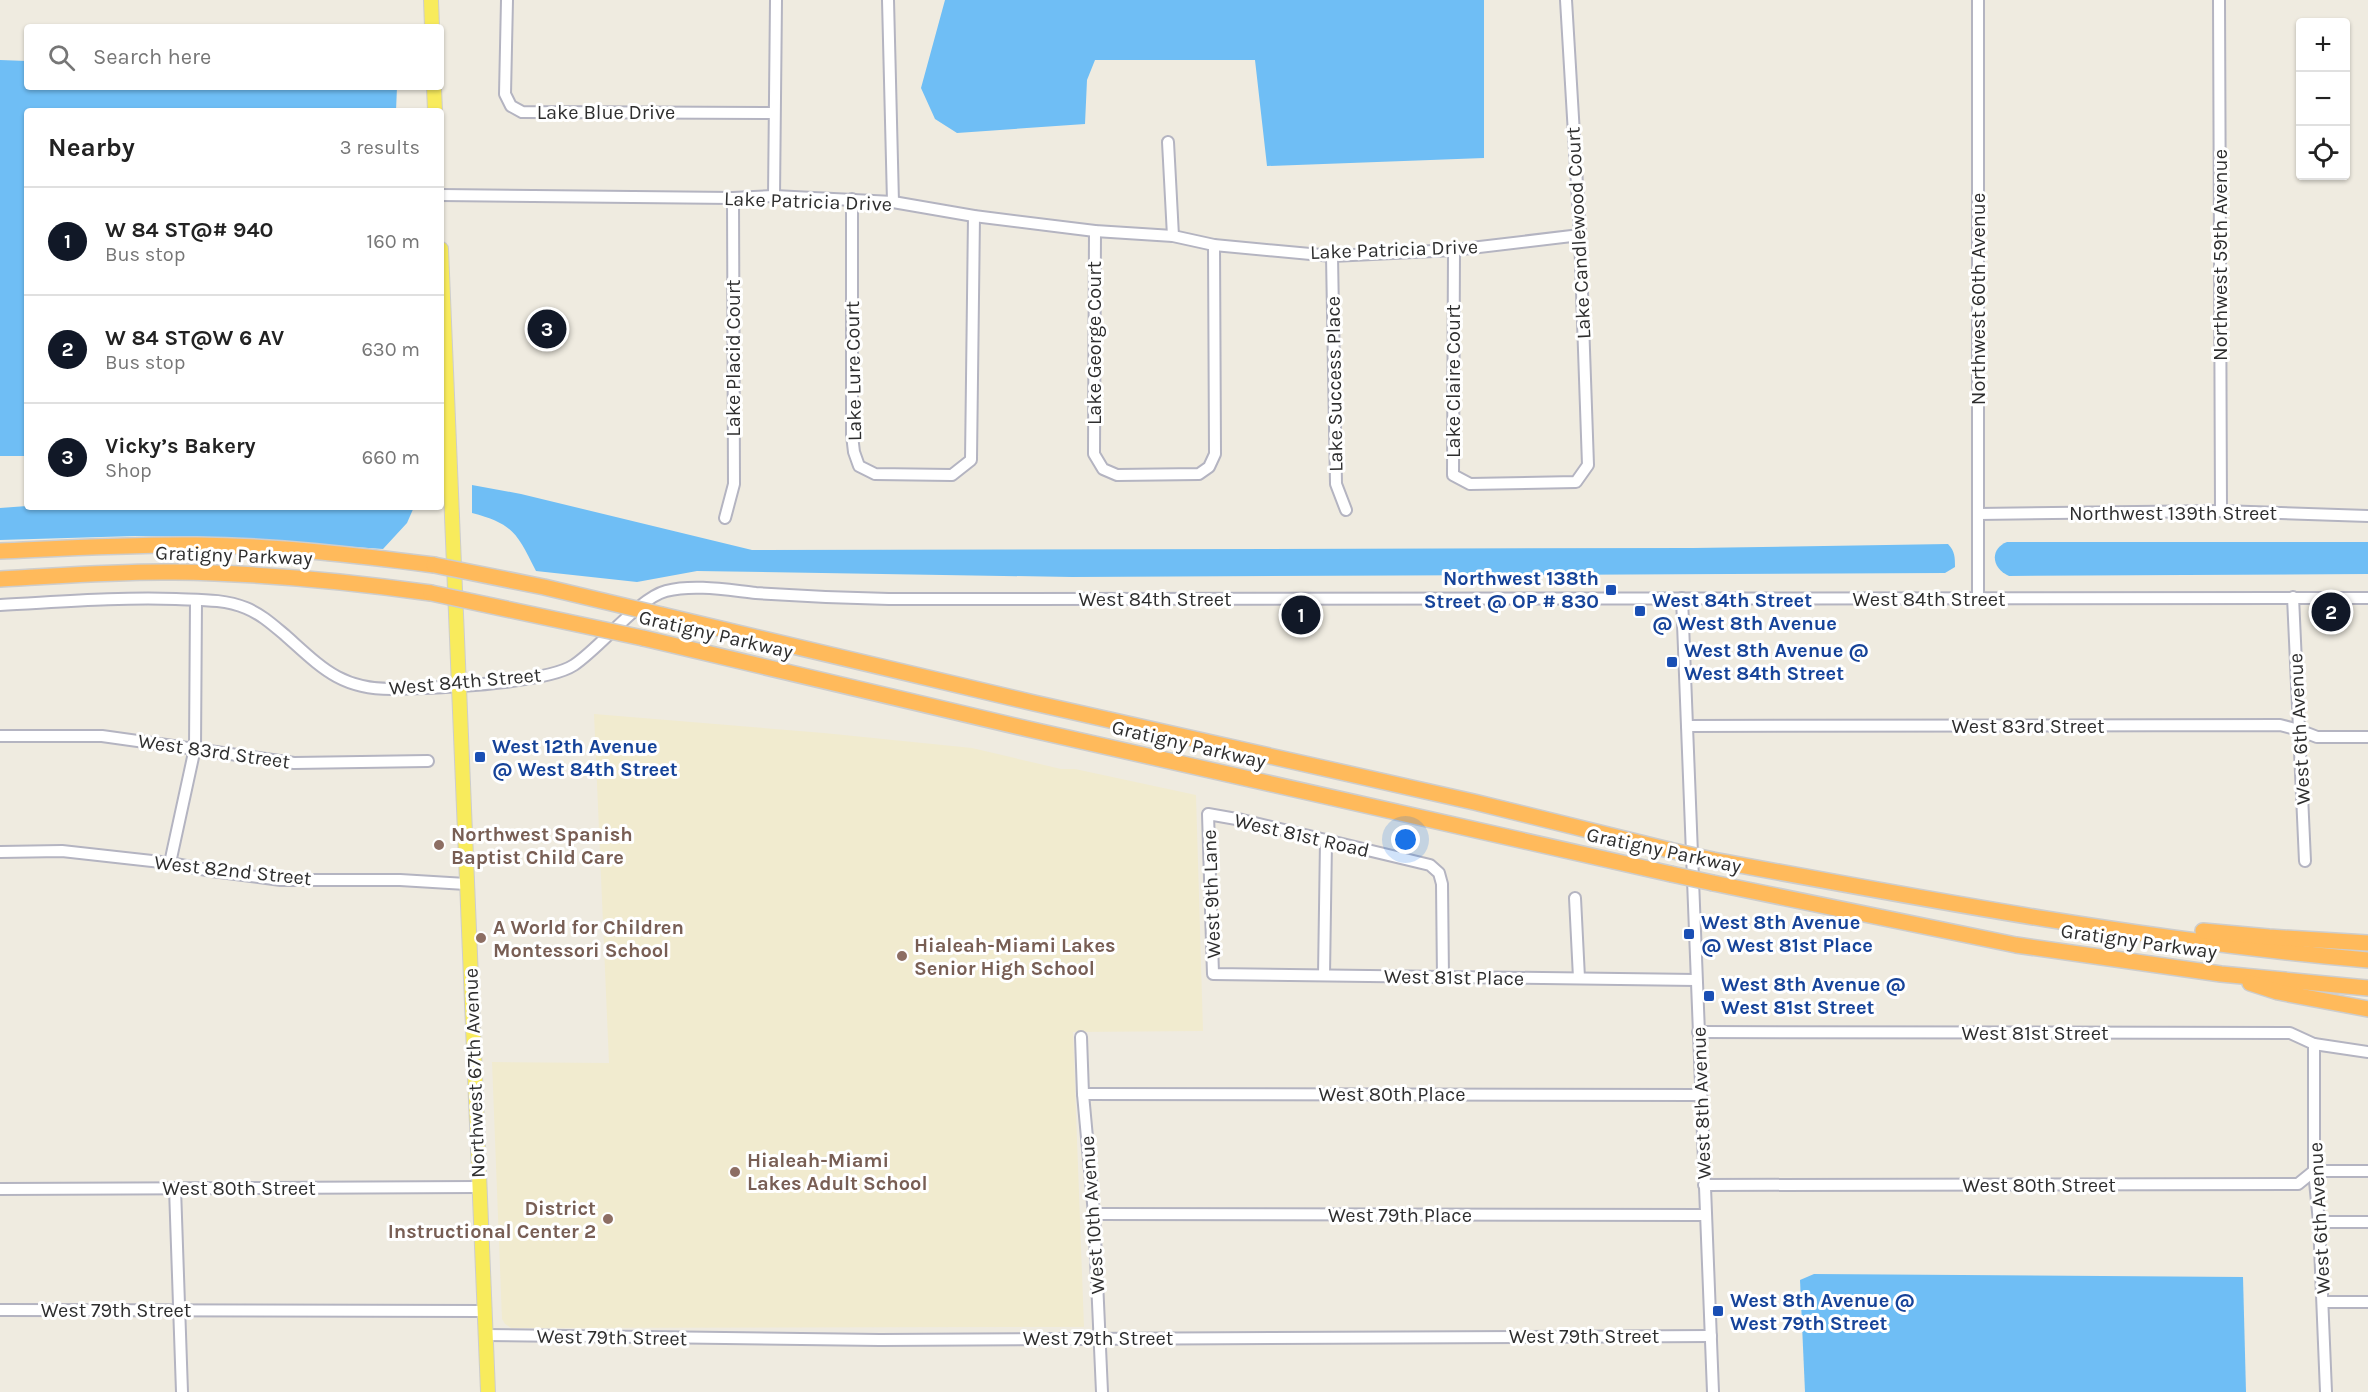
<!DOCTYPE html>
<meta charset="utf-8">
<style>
:root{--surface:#fff;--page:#f2f2f2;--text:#222;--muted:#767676;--line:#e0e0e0;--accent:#111827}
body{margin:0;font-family:Karla,sans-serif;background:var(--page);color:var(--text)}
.controls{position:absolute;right:18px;top:18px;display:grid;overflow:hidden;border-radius:6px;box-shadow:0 2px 4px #0004}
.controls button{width:54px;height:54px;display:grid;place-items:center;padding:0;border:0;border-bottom:2px solid var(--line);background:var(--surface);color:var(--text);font:30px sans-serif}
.you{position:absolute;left:1406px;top:840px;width:21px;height:21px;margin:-15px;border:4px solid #fff;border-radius:50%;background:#1a73e8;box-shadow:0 0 0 9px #1a73e833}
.badge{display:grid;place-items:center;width:39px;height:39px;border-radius:50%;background:var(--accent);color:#fff;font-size:20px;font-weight:700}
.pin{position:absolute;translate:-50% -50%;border:3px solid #fff;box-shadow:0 2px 6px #0006}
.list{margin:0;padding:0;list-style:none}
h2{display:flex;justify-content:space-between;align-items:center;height:78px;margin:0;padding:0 24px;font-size:26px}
h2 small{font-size:20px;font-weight:400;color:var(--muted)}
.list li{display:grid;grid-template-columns:39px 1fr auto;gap:18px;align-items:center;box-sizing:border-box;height:108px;padding:0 24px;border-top:2px solid var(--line)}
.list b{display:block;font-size:22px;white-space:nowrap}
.list p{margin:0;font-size:20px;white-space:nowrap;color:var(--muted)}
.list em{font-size:20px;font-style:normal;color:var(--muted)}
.icon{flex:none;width:33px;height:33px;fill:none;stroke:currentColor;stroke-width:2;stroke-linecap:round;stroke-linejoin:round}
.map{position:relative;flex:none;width:2368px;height:1392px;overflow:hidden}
.search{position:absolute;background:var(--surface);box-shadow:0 2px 4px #0004;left:24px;top:24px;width:420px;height:66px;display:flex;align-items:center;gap:15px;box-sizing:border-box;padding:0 21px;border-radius:6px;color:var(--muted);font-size:22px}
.panel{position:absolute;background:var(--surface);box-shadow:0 2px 4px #0004;left:24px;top:108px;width:420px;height:402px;border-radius:6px}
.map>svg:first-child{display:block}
.education{fill:#f1ebcf}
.water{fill:#6fbef5}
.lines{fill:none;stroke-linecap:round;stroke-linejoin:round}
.minor-casing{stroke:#b4b4c1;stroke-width:14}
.major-casing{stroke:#cdcdcd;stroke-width:16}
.highway-casing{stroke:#cdcdcd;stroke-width:18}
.minor{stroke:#fff;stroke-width:10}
.major{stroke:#f8eb5c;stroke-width:14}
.highway{stroke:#ffba5b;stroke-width:15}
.highway-bridge-casing{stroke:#cdcdcd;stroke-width:18;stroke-linecap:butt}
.highway-bridge{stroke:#ffba5b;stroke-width:15}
.transit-dot{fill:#1a4fb4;stroke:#fff;stroke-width:2}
.education-dot{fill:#8d6e63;stroke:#fff;stroke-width:2}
.labels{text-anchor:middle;stroke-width:6;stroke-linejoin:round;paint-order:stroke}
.street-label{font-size:20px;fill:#2e2e2e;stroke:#fff}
.transit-label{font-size:20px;font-weight:bold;fill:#164399;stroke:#fff;text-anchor:start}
.education-label{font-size:20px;font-weight:bold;fill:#785e54;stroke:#fff;text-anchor:start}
</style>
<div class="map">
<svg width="2368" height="1392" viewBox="0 0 2368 1392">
<rect width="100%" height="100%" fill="#efebe0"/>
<path class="education" d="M594 714 824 733 972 748 1061 769H1075L1196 795 1203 1031 1073 1032 1084 1327 511 1328 505 1324 502 1319 492 1062 609 1063Z"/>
<g class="water">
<path d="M945 0H1484V158L1267 166 1255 60H1095L1087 80 1085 124 957 133 935 119 921 88Z"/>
<path d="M0 60 27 61V87H397L396 111H27V456H0Z"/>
<path d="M472 485 521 494 752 550 1693 548 1948 544C1955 551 1955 558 1955 567L1945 573 1072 577 697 571 637 582 536 571C517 534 514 524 472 513Z"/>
<path d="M27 506V507H414L407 523 383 549 211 537 135 536 0 540V508Z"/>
<path d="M2007 542H2368V574L2009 576C1992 569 1989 549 2007 542Z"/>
<path d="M1814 1274 2243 1277 2246 1392H1805L1800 1280Z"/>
</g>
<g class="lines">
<g class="minor-casing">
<g id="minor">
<path d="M507 0 505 94 511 106 522 112 774 113"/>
<path d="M888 0 893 202"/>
<path d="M2219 0 2221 511"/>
<path d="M1168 142 1173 236"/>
<path d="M441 195 733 198 774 196 893 202 974 216 1095 231 1173 236 1214 245 1332 256 1454 250 1580 235"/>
<path d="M774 196 776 0"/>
<path d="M852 199V435L854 452 859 466 875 474 952 475 971 460 974 216"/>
<path d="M1095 231 1094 454 1103 469 1117 475 1199 474 1209 467 1215 454 1214 245"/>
<path d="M1454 250 1453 475 1470 484 1576 482 1588 465 1580 235 1566 0"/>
<path d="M1332 256 1336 484 1346 510"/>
<path d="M1978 514 2221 511 2368 516"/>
<path d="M725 518 734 484 733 198"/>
<path d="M2293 597 2305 861"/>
<path d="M1682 598 1713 1392"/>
<path d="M1978 599V0"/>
<path d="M0 605C59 602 117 597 176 599 200 600 224 599 246 608 261 614 273 625 285 635 321 667 340 689 391 689 430 688 545 684 574 665 601 647 639 598 666 591 694 584 727 590 756 593 800 596 845 598 889 599L2368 598"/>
<path d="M1687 726 2280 725 2299 730 2317 737H2368"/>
<path d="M0 736H102L294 763 428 761"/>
<path d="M0 852 62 851 170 863 212 871 281 880H400L466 884"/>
<path d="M170 863 195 748 196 600"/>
<path d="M1575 898 1579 978"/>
<path d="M1324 975 1326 841"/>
<path d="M1443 978 1442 884 1439 873 1430 865 1242 820 1208 814 1213 974 1696 980"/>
<path d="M1698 1032 2290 1033 2314 1044 2368 1052"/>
<path d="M1081 1037 1083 1094 1094 1214 1102 1392"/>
<path d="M2314 1044V1171L2319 1222 2326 1392"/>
<path d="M1083 1094 1701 1095"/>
<path d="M1704 1185 2298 1184 2314 1171H2368"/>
<path d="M175 1188 182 1392"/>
<path d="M0 1189 479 1187"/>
<path d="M1094 1214 1706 1215"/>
<path d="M2319 1222H2368"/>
<path d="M2323 1302H2368"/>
<path d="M0 1310 484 1311"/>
<path d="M485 1335 880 1340 1711 1336"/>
</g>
</g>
<g class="major-casing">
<g id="major">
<path d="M431 0 432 27"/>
<path d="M434 87 435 111"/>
<path d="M441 249 488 1392"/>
</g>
</g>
<g class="highway-casing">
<g id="highway">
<path d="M0 551C66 548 131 544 197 545 277 546 356 555 434 565"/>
<path d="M0 579C58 576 116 571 174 572 260 573 345 581 431 593"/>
<path d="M662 615 1034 703 1474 802 1669 850"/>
<path d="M643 638 1028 729 1671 874"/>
<path d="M1713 860C1929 900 2148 941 2368 960"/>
<path d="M1713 883 2016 945 2221 974 2368 988"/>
<path d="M2203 931 2269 937 2368 943"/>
<path d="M2250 983 2278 992 2368 1009"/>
</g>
</g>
<use href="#minor" class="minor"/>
<use href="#major" class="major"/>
<use href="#highway" class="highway"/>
<g class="highway-bridge-casing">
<g id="highway-bridge">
<path d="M434 565 544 587 662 615"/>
<path d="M431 593 643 638"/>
<path d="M1669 850 1713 860"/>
<path d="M1671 874 1713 883"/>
</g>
</g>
<use href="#highway-bridge" class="highway-bridge"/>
</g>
<g class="transit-dot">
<rect x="1605" y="584" width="12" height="12" rx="3"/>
<rect x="1634" y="605" width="12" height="12" rx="3"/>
<rect x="1666" y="656" width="12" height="12" rx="3"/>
<rect x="474" y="751" width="12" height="12" rx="3"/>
<rect x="1683" y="928" width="12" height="12" rx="3"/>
<rect x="1703" y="990" width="12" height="12" rx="3"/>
<rect x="1712" y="1305" width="12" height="12" rx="3"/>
</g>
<g class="education-dot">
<circle cx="439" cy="845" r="6"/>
<circle cx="481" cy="938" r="6"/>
<circle cx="902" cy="956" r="6"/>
<circle cx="735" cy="1172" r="6"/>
<circle cx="608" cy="1219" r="6"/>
</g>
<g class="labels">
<g class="street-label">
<text x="606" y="119">Lake Blue Drive</text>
<text transform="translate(808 201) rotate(2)" y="7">Lake Patricia Drive</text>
<text transform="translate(1578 233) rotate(-93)" y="7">Lake Candlewood Court</text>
<text transform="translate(1394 249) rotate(-2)" y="7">Lake Patricia Drive</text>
<text transform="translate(2220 255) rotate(-90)" y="7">Northwest 59th Avenue</text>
<text transform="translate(1978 299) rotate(-90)" y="7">Northwest 60th Avenue</text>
<text transform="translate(1094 343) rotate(-90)" y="7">Lake George Court</text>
<text transform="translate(733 358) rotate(-90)" y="7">Lake Placid Court</text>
<text transform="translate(853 371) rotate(-91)" y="7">Lake Lure Court</text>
<text transform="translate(1453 381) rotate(-90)" y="7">Lake Claire Court</text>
<text transform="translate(1334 384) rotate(-91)" y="7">Lake Success Place</text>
<text x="2173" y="520">Northwest 139th Street</text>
<text transform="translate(234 555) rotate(2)" y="7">Gratigny Parkway</text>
<text x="1155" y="606">West 84th Street</text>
<text x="1929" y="606">West 84th Street</text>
<text transform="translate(716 634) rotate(13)" y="7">Gratigny Parkway</text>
<text transform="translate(465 681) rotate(-5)" y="7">West 84th Street</text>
<text x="2028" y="733">West 83rd Street</text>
<text transform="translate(2299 729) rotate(-93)" y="7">West 6th Avenue</text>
<text transform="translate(1189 744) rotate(13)" y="7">Gratigny Parkway</text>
<text transform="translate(214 751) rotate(8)" y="7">West 83rd Street</text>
<text transform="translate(1302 835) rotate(13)" y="7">West 81st Road</text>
<text transform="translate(1664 850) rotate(12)" y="7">Gratigny Parkway</text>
<text transform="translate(233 870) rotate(6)" y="7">West 82nd Street</text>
<text transform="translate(1211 894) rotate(-92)" y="7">West 9th Lane</text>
<text transform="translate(2139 941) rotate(8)" y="7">Gratigny Parkway</text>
<text transform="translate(1454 977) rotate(1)" y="7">West 81st Place</text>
<text x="2035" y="1040">West 81st Street</text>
<text transform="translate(474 1073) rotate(-92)" y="7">Northwest 67th Avenue</text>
<text x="1392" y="1101">West 80th Place</text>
<text transform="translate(1701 1103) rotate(-92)" y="7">West 8th Avenue</text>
<text x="2039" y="1192">West 80th Street</text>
<text x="239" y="1195">West 80th Street</text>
<text transform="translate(1092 1215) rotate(-94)" y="7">West 10th Avenue</text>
<text x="1400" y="1222">West 79th Place</text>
<text transform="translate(2319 1218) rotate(-93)" y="7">West 6th Avenue</text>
<text x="116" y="1317">West 79th Street</text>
<text x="1584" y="1343">West 79th Street</text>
<text transform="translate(612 1337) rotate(1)" y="7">West 79th Street</text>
<text x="1098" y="1345">West 79th Street</text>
</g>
<g class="transit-label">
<text x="1599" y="585" text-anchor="end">Northwest 138th<tspan x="1599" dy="23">Street @ OP # 830</tspan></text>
<text x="1652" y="607">West 84th Street<tspan x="1652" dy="23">@ West 8th Avenue</tspan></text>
<text x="1684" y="657">West 8th Avenue @<tspan x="1684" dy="23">West 84th Street</tspan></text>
<text x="492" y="753">West 12th Avenue<tspan x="492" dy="23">@ West 84th Street</tspan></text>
<text x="1701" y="929">West 8th Avenue<tspan x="1701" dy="23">@ West 81st Place</tspan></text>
<text x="1721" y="991">West 8th Avenue @<tspan x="1721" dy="23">West 81st Street</tspan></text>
<text x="1730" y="1307">West 8th Avenue @<tspan x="1730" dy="23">West 79th Street</tspan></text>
</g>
<g class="education-label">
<text x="451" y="841">Northwest Spanish<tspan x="451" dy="23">Baptist Child Care</tspan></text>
<text x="493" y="934">A World for Children<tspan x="493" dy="23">Montessori School</tspan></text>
<text x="914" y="952">Hialeah-Miami Lakes<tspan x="914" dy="23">Senior High School</tspan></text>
<text x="747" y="1167">Hialeah-Miami<tspan x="747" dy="23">Lakes Adult School</tspan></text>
<text x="596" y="1215" text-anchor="end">District<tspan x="596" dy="23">Instructional Center 2</tspan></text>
</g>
</g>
</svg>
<div class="controls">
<button>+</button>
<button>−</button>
<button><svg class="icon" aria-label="locate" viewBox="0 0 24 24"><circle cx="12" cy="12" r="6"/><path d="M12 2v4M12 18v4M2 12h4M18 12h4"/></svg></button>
</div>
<div class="you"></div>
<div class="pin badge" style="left:1301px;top:615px">1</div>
<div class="pin badge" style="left:2331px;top:612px">2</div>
<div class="pin badge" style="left:547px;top:329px">3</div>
<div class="search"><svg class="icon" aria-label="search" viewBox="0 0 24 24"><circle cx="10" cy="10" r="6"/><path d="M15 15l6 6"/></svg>Search here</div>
<section class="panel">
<h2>Nearby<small>3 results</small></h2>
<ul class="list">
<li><span class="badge">1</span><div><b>W 84 ST@# 940</b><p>Bus stop</p></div><em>160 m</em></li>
<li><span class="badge">2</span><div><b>W 84 ST@W 6 AV</b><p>Bus stop</p></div><em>630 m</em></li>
<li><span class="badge">3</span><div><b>Vicky’s Bakery</b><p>Shop</p></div><em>660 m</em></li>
</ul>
</section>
</div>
